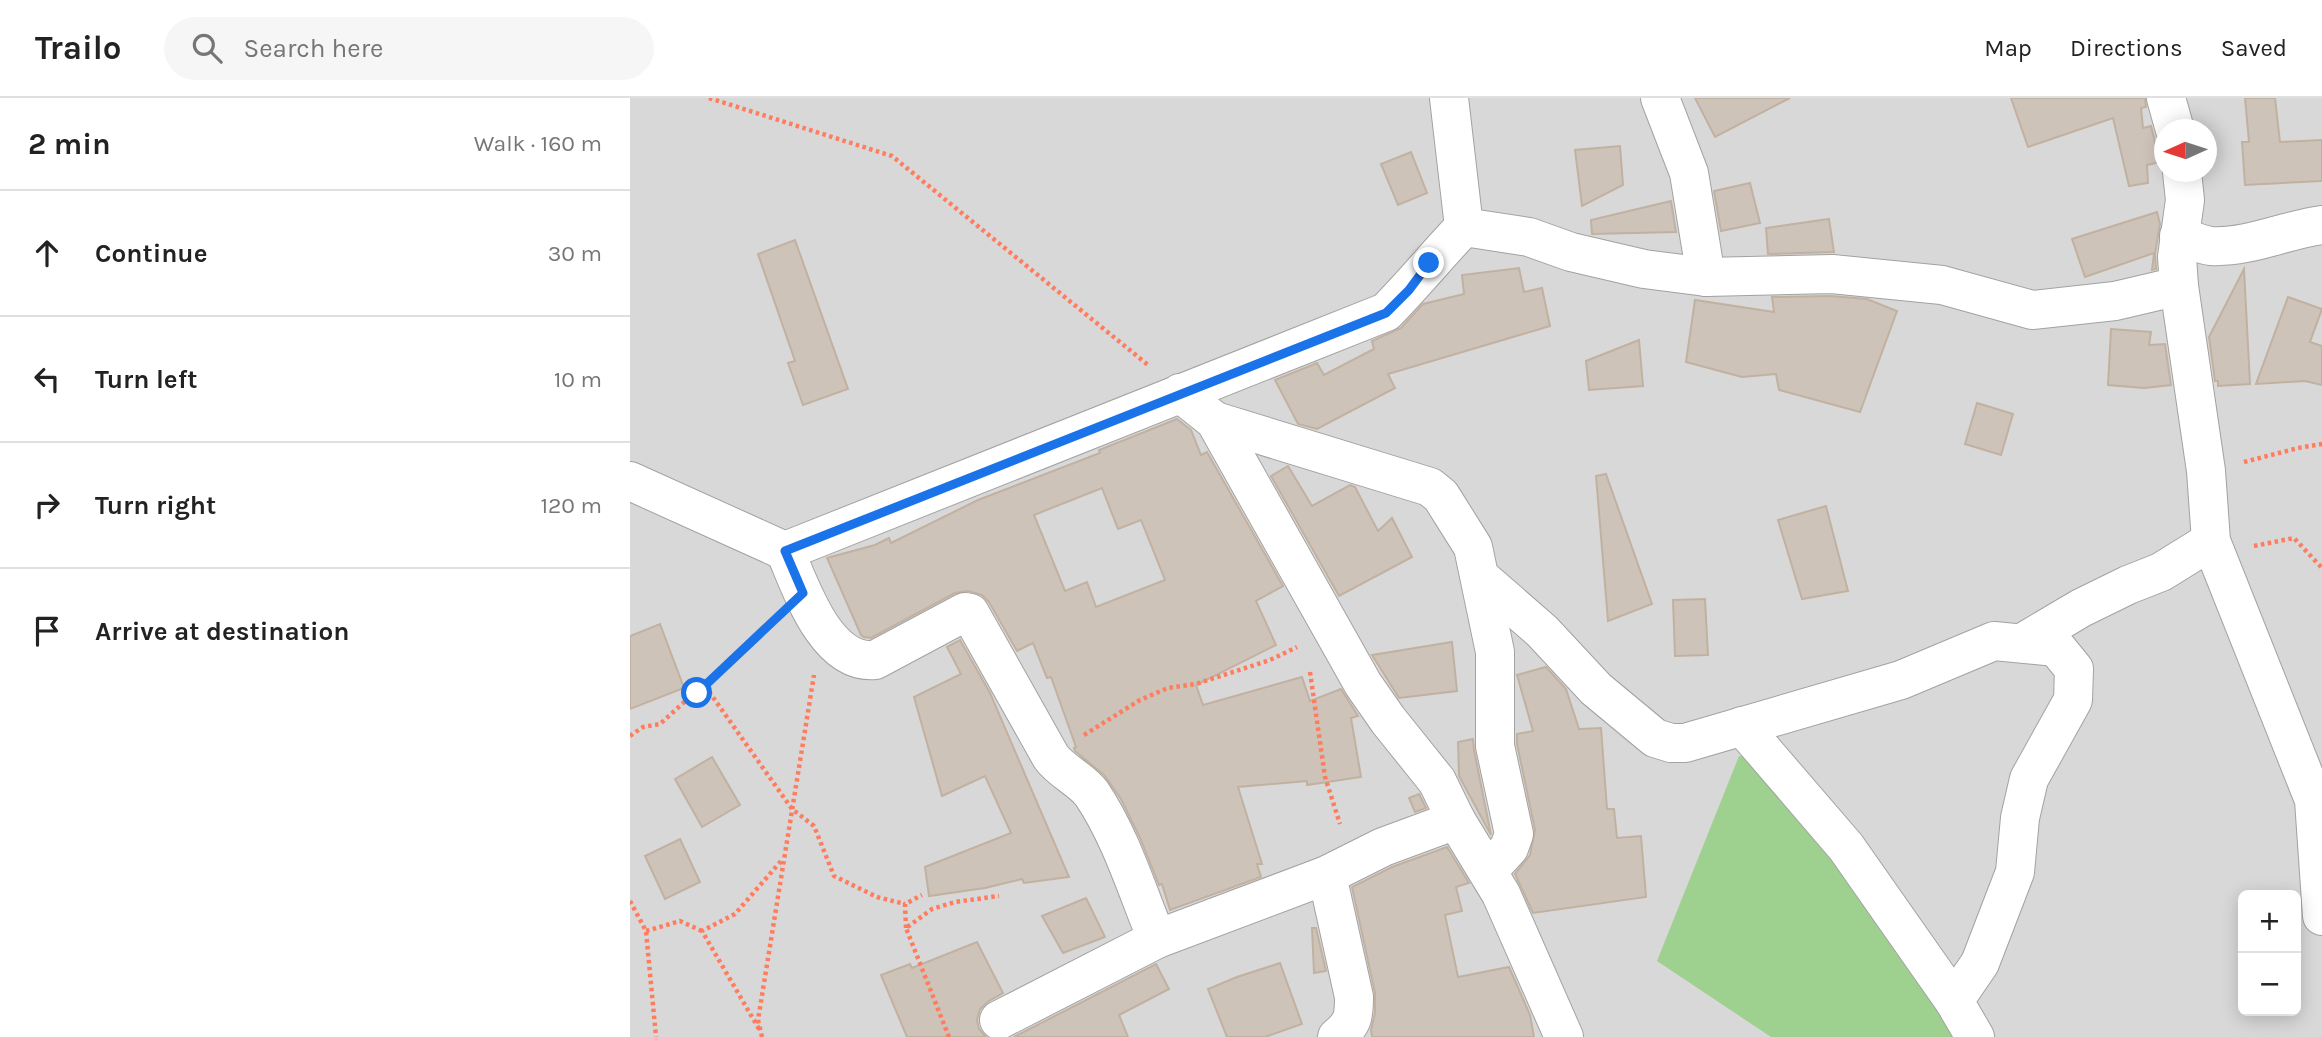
<!DOCTYPE html>
<meta charset="utf-8">
<style>
:root{--surface:#fff;--page:#f6f6f6;--text:#222;--muted:#767676;--line:#e0e0e0}
body{margin:0;font-family:Karla,sans-serif;background:var(--page);color:var(--text)}
.controls{position:absolute;right:21px;bottom:21px;display:grid;overflow:hidden;border-radius:10px;box-shadow:0 4px 18px #0003}
.controls button{width:63px;height:63px;display:grid;place-items:center;padding:0;border:0;border-bottom:2px solid var(--line);background:var(--surface);color:var(--text);font:35px sans-serif}
.compass{position:absolute;left:1524px;top:21px;width:63px;height:63px;border-radius:50%;background:var(--surface);box-shadow:0 4px 18px #0003;rotate:267deg}
.stop{position:absolute;width:21px;height:21px;margin:-16px;border:5px solid #1a73e8;border-radius:50%;background:#fff}
.stop.end{background:#1a73e8;border-color:#fff;box-shadow:0 2px 7px #0008}
.list{margin:0;padding:0;list-style:none}
h2{display:flex;justify-content:space-between;align-items:center;height:91px;margin:0;padding:0 28px;font-size:30px}
h2 small{font-size:23px;font-weight:400;color:var(--muted)}
.list li{display:grid;grid-template-columns:46px 1fr auto;gap:21px;align-items:center;box-sizing:border-box;height:126px;padding:0 28px;border-top:2px solid var(--line)}
.list b{display:block;font-size:26px;white-space:nowrap}
.list em{font-size:23px;font-style:normal;color:var(--muted)}
.icon{flex:none;width:38px;height:38px;fill:none;stroke:currentColor;stroke-width:2;stroke-linecap:round;stroke-linejoin:round}
.map{position:relative;flex:none;width:1692px;height:939px;overflow:hidden}
header{display:flex;align-items:center;gap:42px;box-sizing:border-box;height:98px;padding:0 35px;background:var(--surface);border-bottom:2px solid var(--line)}
header strong{font-size:33px}
nav{display:flex;gap:38px;margin-inline-start:auto;font-size:24px}
.search{width:490px;height:63px;background:var(--page);display:flex;align-items:center;gap:18px;box-sizing:border-box;padding:0 24px;border-radius:38px;color:var(--muted);font-size:26px}
main{display:flex}
aside{flex:1;background:var(--surface)}
.map>svg:first-child{display:block}
.residential{fill:#d9d8d8;fill-rule:evenodd}
.forest{fill:#9ed190}
.building{fill:#cec3b8;stroke:#c1b1a1;stroke-width:2;fill-rule:evenodd}
.lines{fill:none;stroke-linecap:round;stroke-linejoin:round}
.minor-casing{stroke:#a2a2a2;stroke-width:40}
.path{stroke:#ff7c5f;stroke-width:4.5;stroke-dasharray:3.5 3.5;stroke-linecap:butt}
.minor{stroke:#fff;stroke-width:38}
.route{stroke:#1a73e8;stroke-width:9}
</style>
<header>
<strong>Trailo</strong>
<div class="search"><svg class="icon" aria-label="search" viewBox="0 0 24 24"><circle cx="10" cy="10" r="6"/><path d="M15 15l6 6"/></svg>Search here</div>
<nav><a>Map</a><a>Directions</a><a>Saved</a></nav>
</header>
<main>
<aside>
<h2>2 min<small>Walk · 160 m</small></h2>
<ul class="list">
<li><svg class="icon" aria-label="ahead" viewBox="0 0 24 24"><path d="M12 20V5M6 11l6-6 6 6"/></svg><div><b>Continue</b></div><em>30 m</em></li>
<li><svg class="icon" aria-label="left" viewBox="0 0 24 24"><path d="M17 20v-9H6M10 6l-5 5 5 5"/></svg><div><b>Turn left</b></div><em>10 m</em></li>
<li><svg class="icon" aria-label="right" viewBox="0 0 24 24"><path d="M7 20v-9h11M14 6l5 5-5 5"/></svg><div><b>Turn right</b></div><em>120 m</em></li>
<li><svg class="icon" aria-label="arrive" viewBox="0 0 24 24"><path d="M6 21V4h12l-3 4 3 4H6"/></svg><div><b>Arrive at destination</b></div></li>
</ul>
</aside>
<div class="map">
<svg width="1692" height="939" viewBox="0 0 1692 939">
<rect width="100%" height="100%" fill="#eeeadf"/>
<path class="residential" d="M0 0H1692V939H0ZM1534 32H1576V74H1534ZM1613 797H1666V913H1613Z"/>
<path class="forest" d="M1137 656 1345 939H1141L1027 863 1109 658Z"/>
<g class="building">
<path d="M1065 0H1160L1085 39Z"/>
<path d="M1381 0H1515L1516 9 1511 10 1513 30 1521 28 1530 64 1517 67 1518 85 1499 88 1483 20 1398 49Z"/>
<path d="M1615 0H1645L1650 44 1692 42V83L1615 87 1612 44H1619Z"/>
<path d="M990 48 993 87 952 108 945 52Z"/>
<path d="M781 54 797 95 768 107 751 66Z"/>
<path d="M1120 85 1130 125 1091 133 1084 93Z"/>
<path d="M1041 103 1046 134 962 136 961 122Z"/>
<path d="M1527 114 1530 126 1525 156 1526 171 1522 172 1524 155 1455 179 1442 141Z"/>
<path d="M1199 121 1204 154 1138 156 1136 130Z"/>
<path d="M165 142 218 291 173 307 158 265 165 263 128 156Z"/>
<path d="M889 170 894 194 912 190 920 228 758 276 765 290 687 331 668 326 645 282 687 265 694 277 744 251 742 243 771 230 793 206 834 196 832 177Z"/>
<path d="M1614 171 1620 286 1588 288V283H1585L1579 239Z"/>
<path d="M1201 198 1237 201 1267 213 1230 314 1149 292 1146 276 1112 279 1056 264 1065 202 1144 214 1142 199Z"/>
<path d="M1658 199 1692 211 1680 244 1692 248V287L1675 283 1626 286Z"/>
<path d="M1481 231 1521 234 1519 247 1535 246 1541 287 1514 290 1478 287Z"/>
<path d="M1009 242 1013 288 959 292 956 263Z"/>
<path d="M1347 305 1383 316 1371 357 1335 346Z"/>
<path d="M547 321 561 332 571 357 577 354 653 488 626 503 646 547 566 587 573 607 672 579 680 603 711 591 728 618 721 620 731 679 677 687V683L608 689 632 766H627L631 779 540 812 532 786 529 787 510 740 491 701 474 677 445 653 444 650 446 649 421 579 417 580 403 545 387 553 359 504 352 497 338 493 325 495 241 540 234 539 231 537 197 460 245 447 259 440 261 445 348 402 470 355 469 352ZM472 390 488 431 511 422 535 482 466 509 457 484 435 493 404 417Z"/>
<path d="M658 368 682 408 720 387 725 389 748 433 762 420 782 459 709 498 641 378Z"/>
<path d="M976 376 1022 506 978 523 966 378Z"/>
<path d="M1196 408 1218 493 1172 501 1148 422Z"/>
<path d="M1075 501 1078 557 1045 558 1043 502Z"/>
<path d="M30 526 54 590 0 611V538Z"/>
<path d="M330 542 360 595 439 779 394 785 392 781 355 790 299 798 295 769 381 735 355 678 312 698 284 599 331 576 317 549Z"/>
<path d="M822 544 827 593 769 600 742 557Z"/>
<path d="M916 569 936 591 949 631 971 630 977 711H984L987 740 1011 738 1016 799 903 815 885 776 900 757 905 732 887 646V636L903 633 887 577Z"/>
<path d="M843 641 844 652 861 737 829 678 828 644Z"/>
<path d="M82 659 110 707 72 729 45 681Z"/>
<path d="M789 696 796 710 785 714 779 700Z"/>
<path d="M50 741 70 784 35 801 15 758Z"/>
<path d="M817 749 839 785 826 789 832 813 815 817 828 879 879 869 900 917 904 939H742L741 932 745 915V895L722 789 762 769Z"/>
<path d="M456 800 475 839 433 855 412 818Z"/>
<path d="M682 830H686L696 873 684 875Z"/>
<path d="M347 844 373 895 359 903 350 911 347 922 349 931 356 939H277L251 877 280 866 282 870Z"/>
<path d="M650 865 672 926 635 939H597L578 891 607 879Z"/>
<path d="M526 866 539 891 489 917 498 939H384Z"/>
</g>
<g class="lines">
<g class="minor-casing">
<g id="minor">
<path d="M819 0 834 129"/>
<path d="M1030 0 1059 75 1076 179"/>
<path d="M1536 0 1545 32"/>
<path d="M1552 74 1555 102 1547 159 1549 188 1576 373 1581 443 1684 702 1692 818"/>
<path d="M834 129 899 139 941 154 1014 171 1076 179 1202 176 1312 187 1402 212 1485 203 1549 188"/>
<path d="M1549 138C1559 141 1571 147 1581 148 1619 150 1655 132 1692 127"/>
<path d="M550 295 585 323 733 586 758 622 807 683 826 722 871 796 934 939"/>
<path d="M585 323 800 389 811 398 843 449 865 554V648L884 736 879 750 858 773"/>
<path d="M0 383 155 453 756 214C783 187 807 157 834 129"/>
<path d="M155 453C171 490 196 567 245 562L335 514 340 515 421 659C432 674 451 681 462 696 491 739 507 793 527 841"/>
<path d="M850 479 912 533 966 591 1025 640 1041 645H1055L1271 582 1364 543 1426 549 1444 571 1443 602 1399 681 1390 720 1385 774 1350 865 1324 903 1345 939"/>
<path d="M1392 545 1451 510 1498 487 1531 474 1581 443"/>
<path d="M1112 628 1216 749 1324 903"/>
<path d="M697 777 724 899C724 919 723 926 707 939"/>
<path d="M369 922 527 841 697 777 753 749 826 722"/>
</g>
</g>
<g class="path">
<path d="M79 0 262 58 518 267"/>
<path d="M1614 364 1668 350 1692 346"/>
<path d="M1624 448 1664 440 1692 470"/>
<path d="M680 574 695 679 710 726"/>
<path d="M75 588 162 711 184 728 204 778 247 799 275 806"/>
<path d="M454 637 510 602 538 590 566 586 640 562 667 549"/>
<path d="M0 638 13 629 30 626 145 522"/>
<path d="M0 803 16 833 26 939"/>
<path d="M276 830 275 806 292 797"/>
<path d="M16 833 50 823 72 833"/>
<path d="M129 931 72 833 105 816 152 762"/>
<path d="M132 939 128 922 184 577"/>
<path d="M319 939 276 830 302 811 325 804 369 798"/>
</g>
<use href="#minor" class="minor"/>
</g>
<g class="lines">
<path class="route" d="M67 595 173 495 155 453 756 215 779 192 799 165"/>
</g>
</svg>
<div class="controls">
<button>+</button>
<button>−</button>
</div>
<svg class="compass" viewBox="-18 -18 36 36"><path d="M0-13l5 13h-10z" fill="#e53935"/><path d="M0 13l5-13h-10z" fill="#767676"/></svg>
<div class="stop" style="left:67px;top:595px"></div>
<div class="stop end" style="left:799px;top:165px"></div>
</div>
</main>
